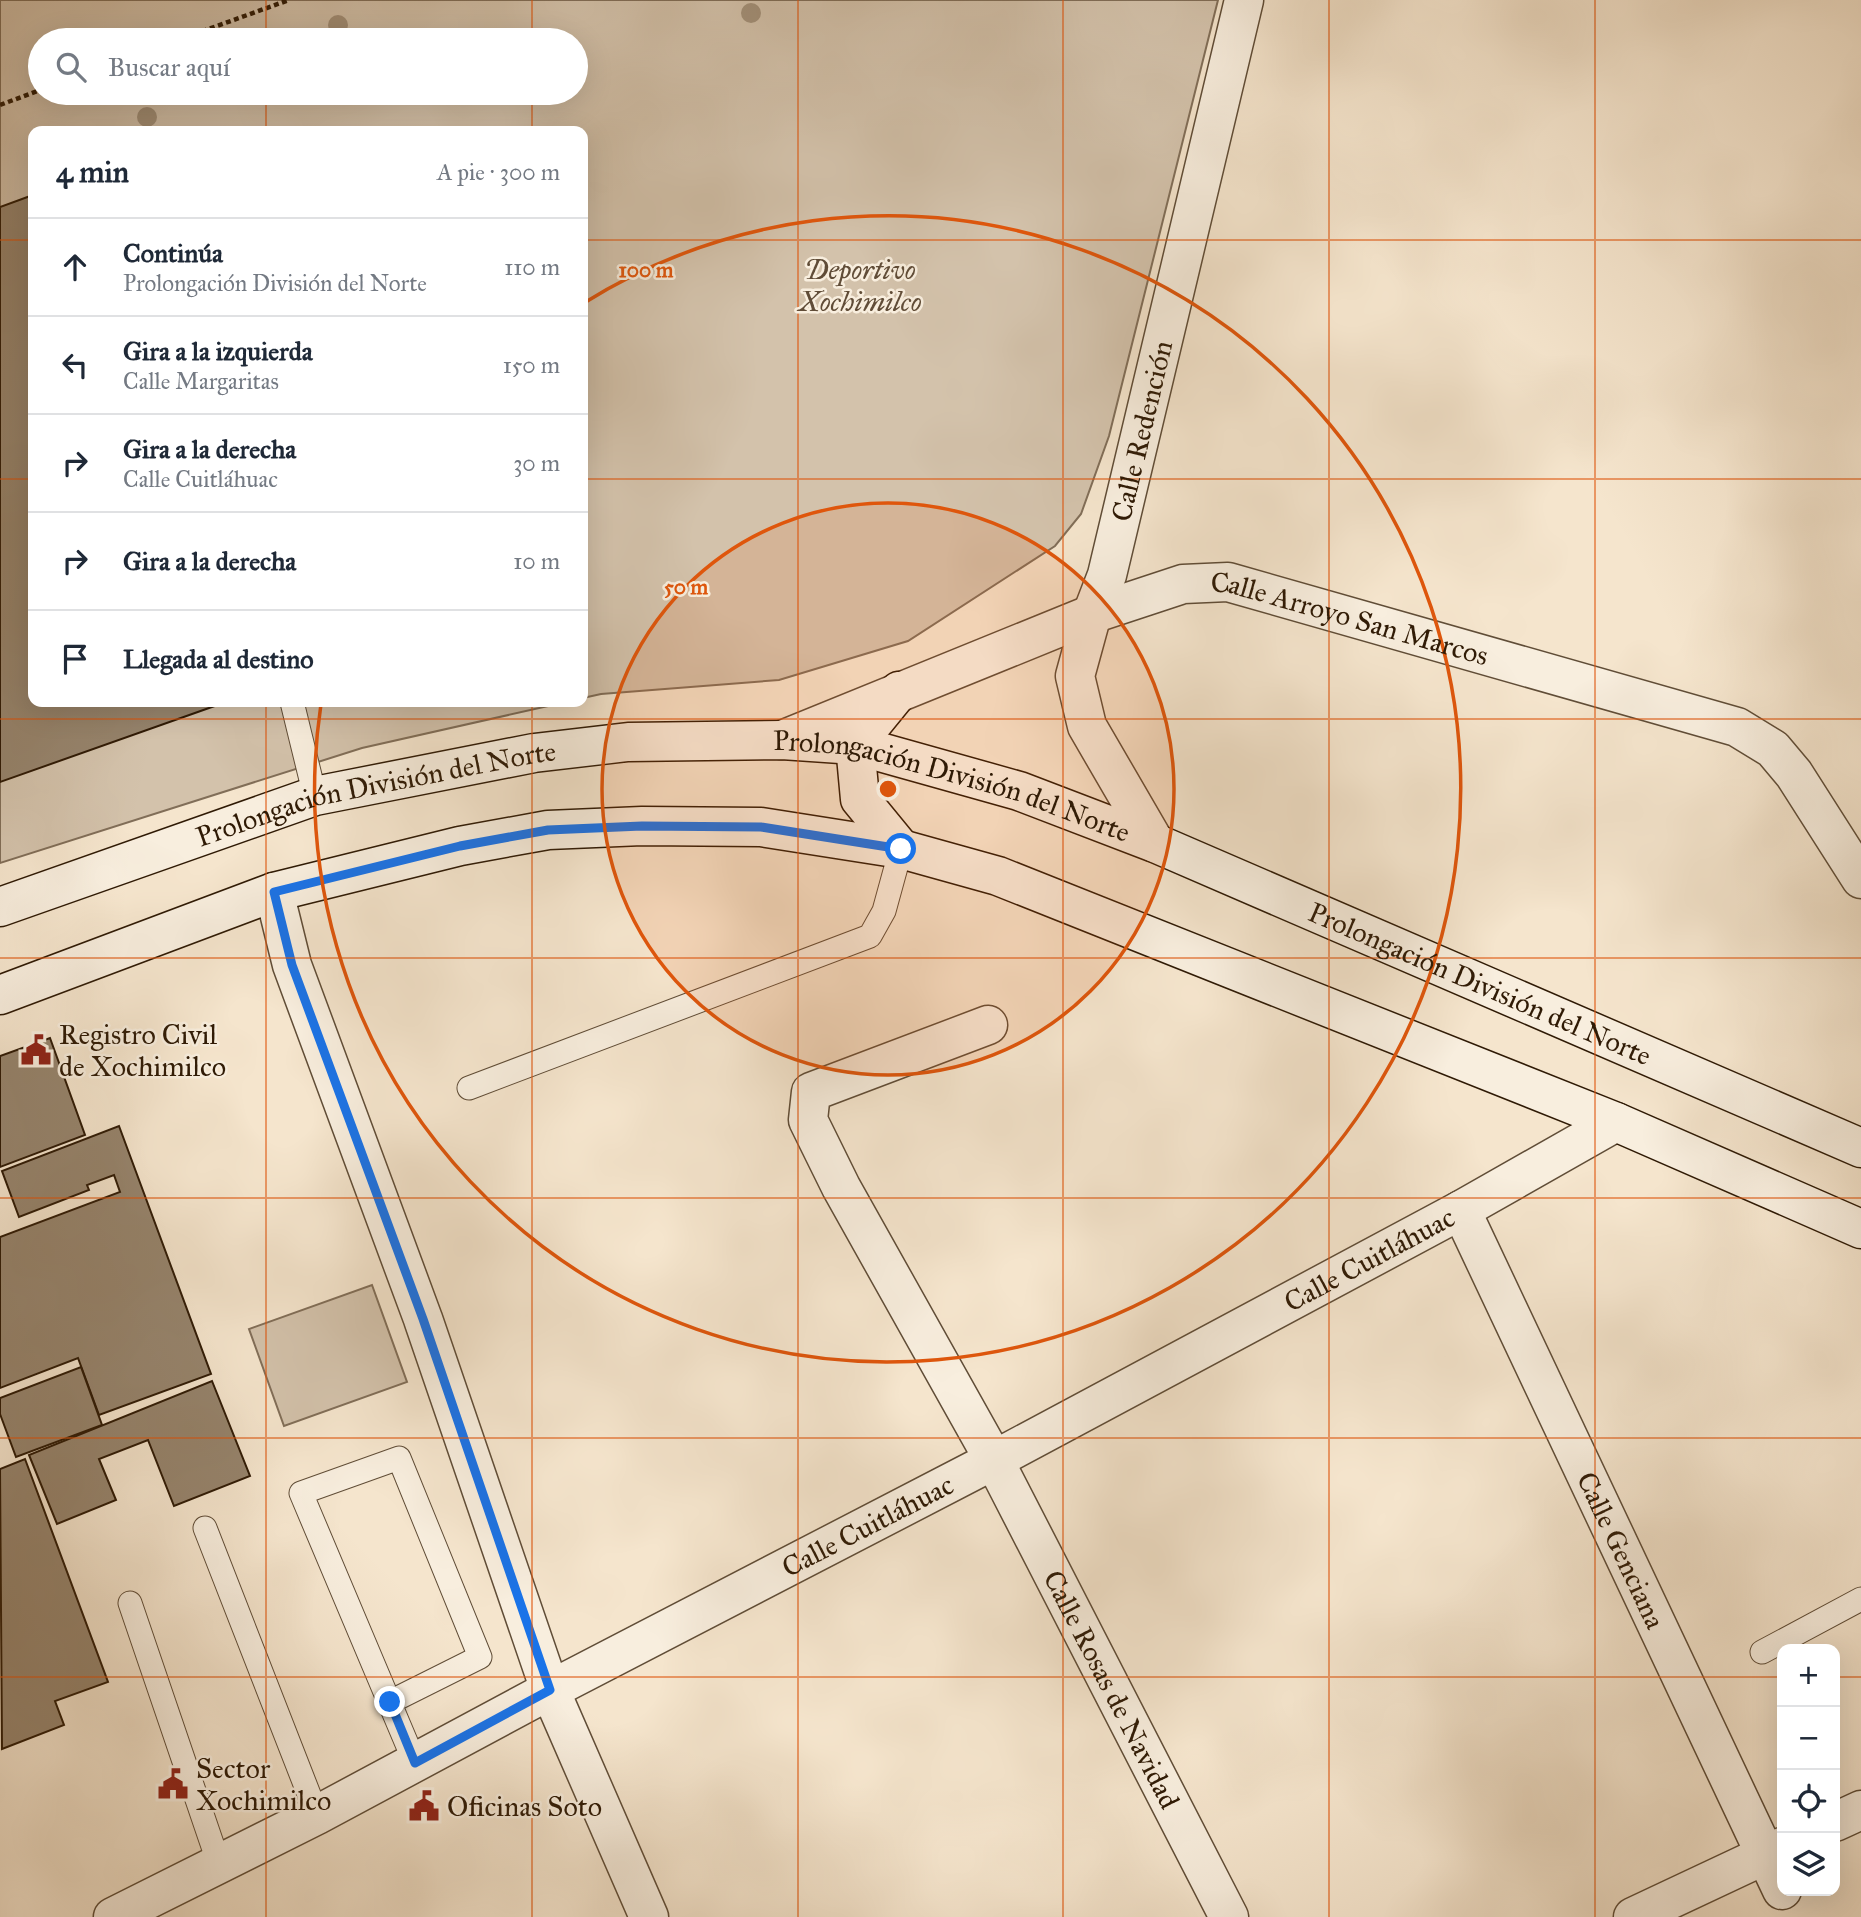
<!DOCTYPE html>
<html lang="es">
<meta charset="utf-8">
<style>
:root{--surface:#fff;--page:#f2f2f3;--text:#1f2937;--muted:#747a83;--line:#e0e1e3}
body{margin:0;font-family:"IM FELL Great Primer",serif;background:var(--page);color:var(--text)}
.controls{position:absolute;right:21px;bottom:21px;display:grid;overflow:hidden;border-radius:14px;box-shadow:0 7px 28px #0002}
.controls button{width:63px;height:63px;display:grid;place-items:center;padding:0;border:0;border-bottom:2px solid var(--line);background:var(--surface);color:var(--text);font:35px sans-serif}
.stop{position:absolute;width:21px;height:21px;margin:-16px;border:5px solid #1a73e8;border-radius:50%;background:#fff}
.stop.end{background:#1a73e8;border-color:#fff;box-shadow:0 2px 7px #0008}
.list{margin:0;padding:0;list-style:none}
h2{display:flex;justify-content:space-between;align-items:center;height:91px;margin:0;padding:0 28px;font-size:30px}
h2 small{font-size:23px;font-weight:400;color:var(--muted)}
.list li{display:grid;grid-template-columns:46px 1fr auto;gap:21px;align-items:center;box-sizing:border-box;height:98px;padding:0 28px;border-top:2px solid var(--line)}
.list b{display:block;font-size:26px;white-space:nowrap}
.list p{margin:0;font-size:23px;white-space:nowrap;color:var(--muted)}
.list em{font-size:23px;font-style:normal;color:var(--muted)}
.icon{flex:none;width:38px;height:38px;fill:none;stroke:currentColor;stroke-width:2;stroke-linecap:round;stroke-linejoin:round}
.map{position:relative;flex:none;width:1861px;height:1917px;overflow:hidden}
.search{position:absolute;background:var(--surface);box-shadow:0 7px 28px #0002;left:28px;top:28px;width:560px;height:77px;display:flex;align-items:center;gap:18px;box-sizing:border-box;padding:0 24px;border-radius:38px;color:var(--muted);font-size:26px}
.panel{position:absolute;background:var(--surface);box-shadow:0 7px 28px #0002;left:28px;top:126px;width:560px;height:581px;border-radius:14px}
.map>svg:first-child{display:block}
.green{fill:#d3c2ab;stroke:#816e58;stroke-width:2;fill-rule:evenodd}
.building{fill:#96846d;stroke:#2f1a05;stroke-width:2}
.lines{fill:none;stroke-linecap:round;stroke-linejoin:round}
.service-casing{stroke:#604d37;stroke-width:25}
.minor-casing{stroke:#604d37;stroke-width:41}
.secondary-casing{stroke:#2f1a05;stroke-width:41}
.path{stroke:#2f1a05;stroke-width:4.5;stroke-dasharray:5 3.5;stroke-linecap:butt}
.service{stroke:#f8eede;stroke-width:23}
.minor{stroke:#f8eede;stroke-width:38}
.secondary{stroke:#f8eede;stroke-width:38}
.tree{fill:#a3917a}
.route{stroke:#1a73e8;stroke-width:9}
.grid{fill:none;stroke:#df560c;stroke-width:2;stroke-opacity:0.55}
.ring{fill:none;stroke:#df560c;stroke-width:3.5}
.labels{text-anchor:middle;stroke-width:5;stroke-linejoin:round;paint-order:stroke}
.park-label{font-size:28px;font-style:italic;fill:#604c37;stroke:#f8eede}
.street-label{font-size:28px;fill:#2f1a05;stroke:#f8eede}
.poi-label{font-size:28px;fill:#2f1a05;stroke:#f8eede;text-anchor:start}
.centre{fill:#df560c;stroke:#f8eede;stroke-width:3.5}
.ring-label{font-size:21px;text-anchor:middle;font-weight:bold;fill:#df560c;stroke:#f8eede;stroke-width:5;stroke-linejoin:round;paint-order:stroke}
</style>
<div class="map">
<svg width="1861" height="1917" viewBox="0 0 1861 1917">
<rect width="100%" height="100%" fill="#f5e5cd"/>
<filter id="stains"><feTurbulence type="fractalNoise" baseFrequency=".00286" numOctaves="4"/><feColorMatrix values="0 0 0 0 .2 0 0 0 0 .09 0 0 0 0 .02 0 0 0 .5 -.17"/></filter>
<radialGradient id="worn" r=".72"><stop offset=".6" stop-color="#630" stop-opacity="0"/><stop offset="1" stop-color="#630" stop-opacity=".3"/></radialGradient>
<g class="green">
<path d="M0 0H1218L1109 436 1081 514 1055 546 908 641 779 680 601 694 583 698V131H33V702H566L362 748 0 863ZM40 40H576V93H40Z"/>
<path d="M372 1285 407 1382 284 1426 249 1329Z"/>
</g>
<g class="building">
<path d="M33 195V702H226L0 782V207Z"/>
<path d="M50 1038 85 1135 0 1167V1056Z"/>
<path d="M119 1126 211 1374 99 1415 78 1358 0 1388V1237L120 1192 114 1175 87 1185 89 1190 19 1217 2 1171Z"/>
<path d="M81 1367 102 1425 16 1457 0 1414V1398Z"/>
<path d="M212 1381 250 1476 174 1506 148 1440 99 1459 116 1500 57 1524 29 1455Z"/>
<path d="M25 1459 108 1682 55 1701 64 1725 2 1749 0 1469Z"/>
</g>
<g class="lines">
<g class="service-casing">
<g id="service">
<path d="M292 702 315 796"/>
<path d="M469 1088 870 936 884 911 901 849"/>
<path d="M205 1528 317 1815"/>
<path d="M130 1603 219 1864"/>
<path d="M1762 1652 1861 1599"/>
<path d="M390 1702 480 1657 399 1458 301 1493 415 1763"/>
</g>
</g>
<g class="minor-casing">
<g id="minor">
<path id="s1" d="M782 740 1092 614 1183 584 1228 582 1737 727 1773 749 1794 774 1861 879"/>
<path id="s2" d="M1155 843 1087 726 1075 676 1092 614 1107 575 1244 0"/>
<path d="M274 892 292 965 423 1319 550 1690 649 1917"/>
<path id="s3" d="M988 1025 811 1092 808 1120 841 1187 994 1460 1229 1917"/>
<path id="s4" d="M1461 1210 1782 1890"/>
<path d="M1835 1822 1861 1810"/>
<path id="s5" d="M113 1917 317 1815 550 1690 994 1460 1461 1210 1616 1122"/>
<path d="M1633 1917 1782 1847"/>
</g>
</g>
<g class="secondary-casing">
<g id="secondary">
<path d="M899 691 855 745 860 799 901 849"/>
<path id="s6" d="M0 907 315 796 534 753 628 742 782 740 855 745 1019 791 1155 843 1861 1148"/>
<path d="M0 995 274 892 460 846 548 830 642 826 761 827 901 849 998 876 1616 1122 1861 1229"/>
</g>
</g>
<g class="path">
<path d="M178 40 289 0"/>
<path d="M0 105 40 90"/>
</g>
<use href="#service" class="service"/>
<use href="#minor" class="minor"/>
<use href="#secondary" class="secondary"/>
</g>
<g class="tree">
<circle cx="751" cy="13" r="10"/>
<circle cx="338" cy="25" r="10"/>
<circle cx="147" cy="117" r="10"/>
</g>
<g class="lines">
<path class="route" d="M390 1702 415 1763 550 1690 423 1319 292 965 274 892 460 846 548 830 642 826 761 827 901 849"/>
</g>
<path class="grid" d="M266 0V40M532 0V40M798 0V1917M1063 0V1917M1329 0V1917M1595 0V1917M266 93V131M532 93V131M0 240H33M583 240H1861M0 479H33M583 479H1861M266 702V1917M532 702V1917M0 719H1861M0 958H1861M0 1198H1861M0 1438H1861M0 1677H1782M1835 1677H1861"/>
<circle cx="888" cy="789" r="286" fill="#df560c" fill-opacity=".12"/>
<g class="ring">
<circle cx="888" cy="789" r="286"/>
<path d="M584 303A573 573 0 1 1 321 704"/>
</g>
<defs>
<g id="civic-bare" transform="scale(2.415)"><path d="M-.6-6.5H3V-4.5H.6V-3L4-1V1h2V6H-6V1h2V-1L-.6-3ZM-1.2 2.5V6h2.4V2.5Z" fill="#8f2418" stroke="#f8eede" stroke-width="2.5" paint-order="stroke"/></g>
</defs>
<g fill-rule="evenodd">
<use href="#civic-bare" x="36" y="1050"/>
<use href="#civic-bare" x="173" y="1784"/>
<use href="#civic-bare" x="424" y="1806"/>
</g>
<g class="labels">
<g class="park-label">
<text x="860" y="279">Deportivo<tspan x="860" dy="32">Xochimilco</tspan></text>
</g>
<g class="street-label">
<text dy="10" stroke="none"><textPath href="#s2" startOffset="441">Calle Redención</textPath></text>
<text dy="10" stroke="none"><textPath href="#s1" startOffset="602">Calle Arroyo San Marcos</textPath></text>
<text dy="10" stroke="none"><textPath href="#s6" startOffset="982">Prolongación División del Norte</textPath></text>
<text dy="10" stroke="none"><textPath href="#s6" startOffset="394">Prolongación División del Norte</textPath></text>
<text dy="10" stroke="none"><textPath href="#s6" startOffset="1549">Prolongación División del Norte</textPath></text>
<text dy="10" stroke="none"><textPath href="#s5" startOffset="1418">Calle Cuitláhuac</textPath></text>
<text dy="10" stroke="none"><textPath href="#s5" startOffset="850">Calle Cuitláhuac</textPath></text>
<text dy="10" stroke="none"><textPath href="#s4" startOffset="376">Calle Genciana</textPath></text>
<text dy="10" stroke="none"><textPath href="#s3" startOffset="863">Calle Rosas de Navidad</textPath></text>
</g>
<g class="poi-label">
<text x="59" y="1044">Registro Civil<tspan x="59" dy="32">de Xochimilco</tspan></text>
<text x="196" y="1778">Sector<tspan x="196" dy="32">Xochimilco</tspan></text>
<text x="447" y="1816">Oficinas Soto</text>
</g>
</g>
<circle cx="888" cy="789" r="10" class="centre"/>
<g class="ring-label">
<text x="646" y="277">100 m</text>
<text x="686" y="594">50 m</text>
</g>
<rect width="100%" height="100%" filter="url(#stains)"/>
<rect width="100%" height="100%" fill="url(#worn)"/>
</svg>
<div class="controls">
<button>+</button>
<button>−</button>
<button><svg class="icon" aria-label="locate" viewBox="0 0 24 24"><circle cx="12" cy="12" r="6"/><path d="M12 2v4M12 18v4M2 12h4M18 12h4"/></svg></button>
<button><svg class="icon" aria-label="layers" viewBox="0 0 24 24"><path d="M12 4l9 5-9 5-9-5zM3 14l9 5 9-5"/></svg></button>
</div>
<div class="stop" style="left:901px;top:849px"></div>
<div class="stop end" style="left:390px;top:1702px"></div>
<div class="search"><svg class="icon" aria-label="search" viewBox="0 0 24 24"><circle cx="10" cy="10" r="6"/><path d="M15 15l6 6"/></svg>Buscar aquí</div>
<section class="panel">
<h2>4 min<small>A pie · 300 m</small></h2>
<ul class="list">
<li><svg class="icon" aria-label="ahead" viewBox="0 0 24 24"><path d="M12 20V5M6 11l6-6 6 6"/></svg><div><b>Continúa</b><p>Prolongación División del Norte</p></div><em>110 m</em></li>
<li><svg class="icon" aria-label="left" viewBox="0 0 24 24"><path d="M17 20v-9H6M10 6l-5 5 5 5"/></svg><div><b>Gira a la izquierda</b><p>Calle Margaritas</p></div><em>150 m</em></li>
<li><svg class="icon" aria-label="right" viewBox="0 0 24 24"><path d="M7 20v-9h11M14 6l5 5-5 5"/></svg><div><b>Gira a la derecha</b><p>Calle Cuitláhuac</p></div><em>30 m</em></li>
<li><svg class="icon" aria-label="right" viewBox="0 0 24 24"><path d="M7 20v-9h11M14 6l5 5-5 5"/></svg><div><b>Gira a la derecha</b></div><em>10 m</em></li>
<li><svg class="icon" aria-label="arrive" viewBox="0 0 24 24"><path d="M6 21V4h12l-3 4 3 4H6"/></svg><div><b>Llegada al destino</b></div></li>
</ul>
</section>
</div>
